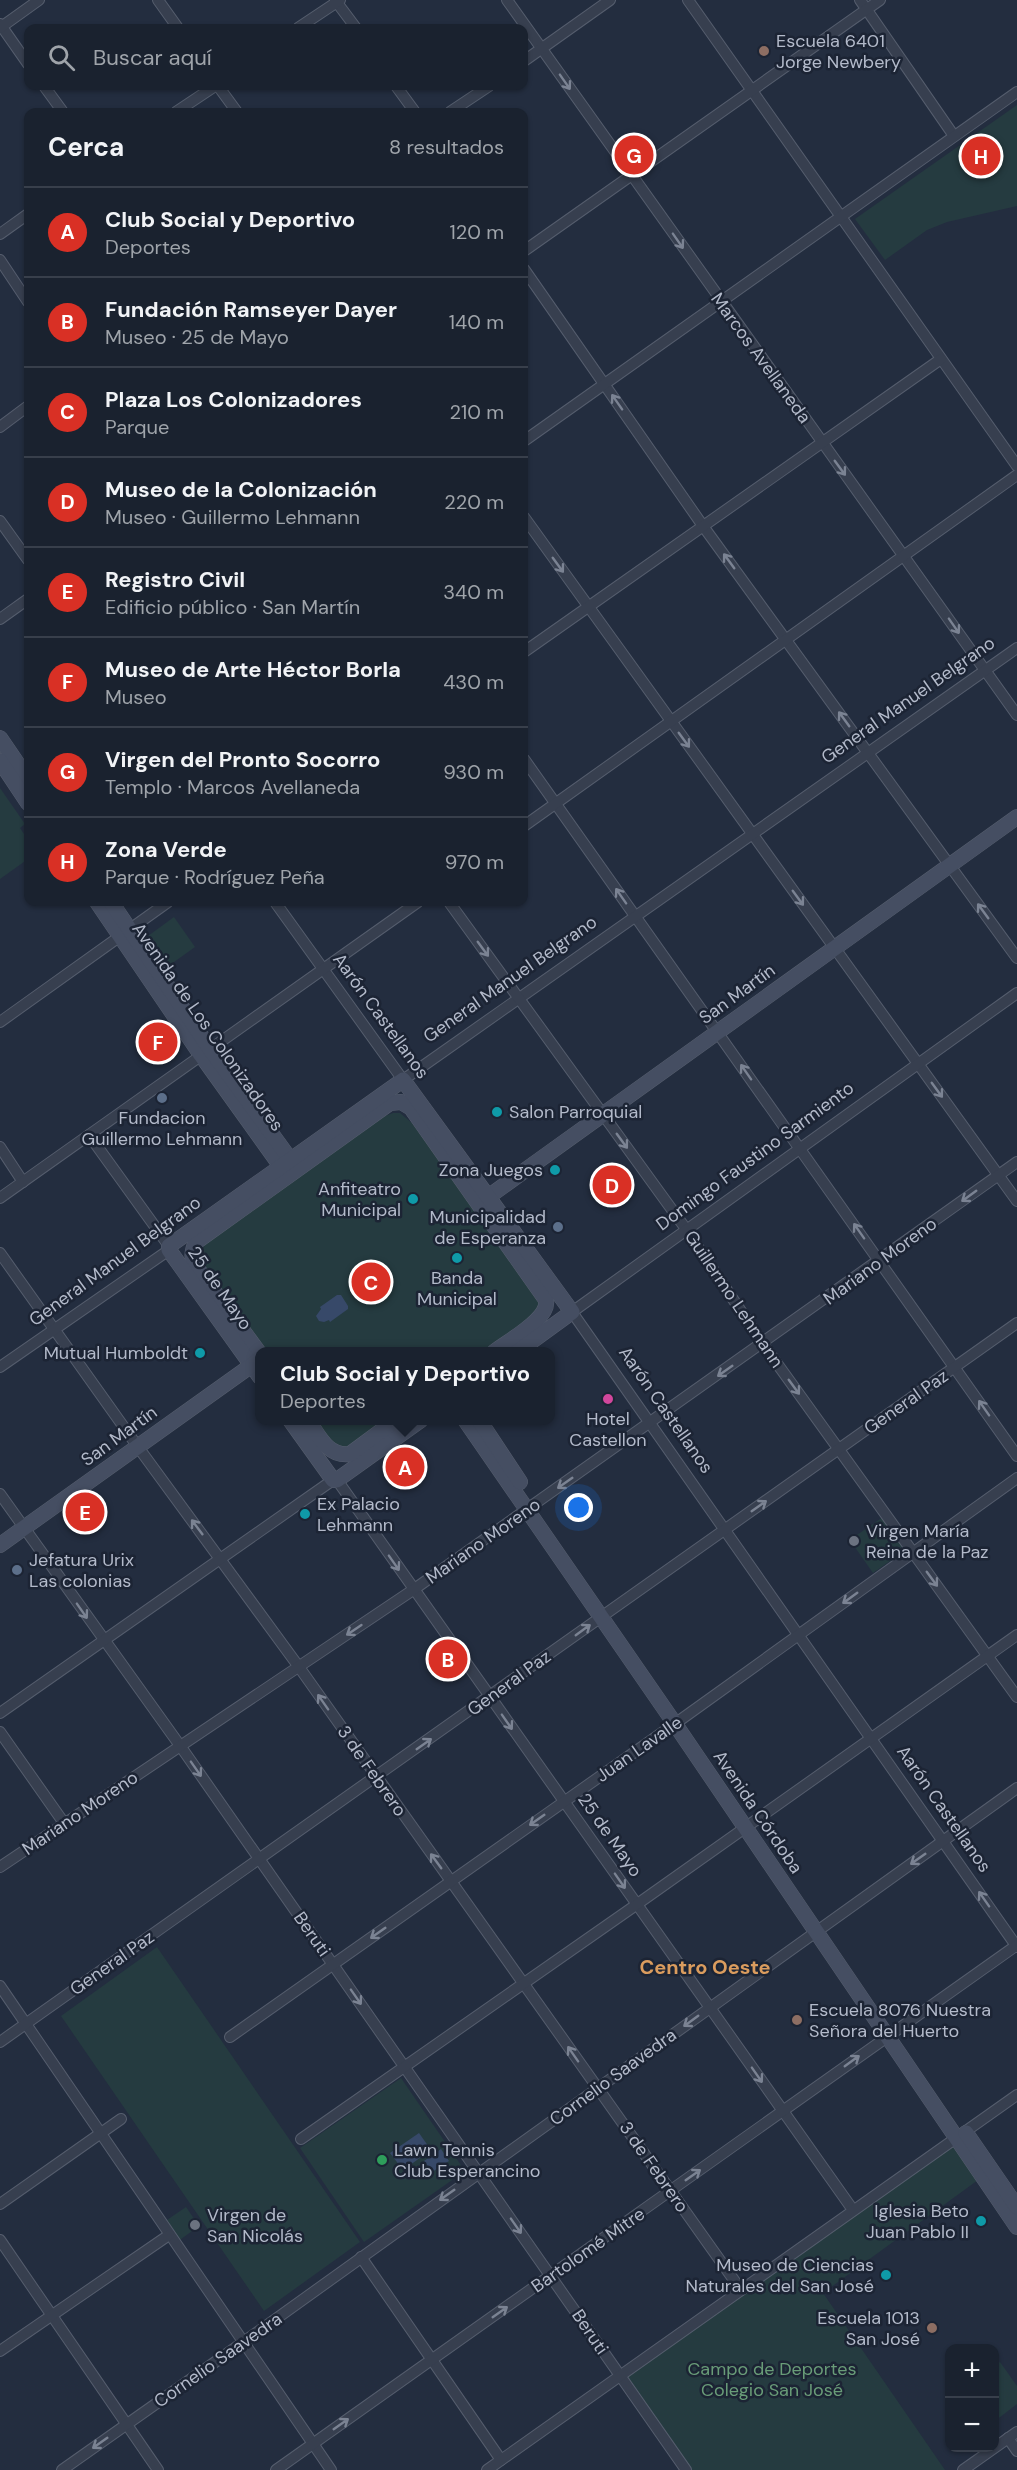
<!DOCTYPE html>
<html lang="es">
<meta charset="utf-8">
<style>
:root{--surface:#1a222f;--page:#272f3b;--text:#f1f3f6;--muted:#9fa4aa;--line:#383f4b;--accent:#d93025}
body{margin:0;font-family:"DM Sans",sans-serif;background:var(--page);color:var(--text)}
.controls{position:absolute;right:18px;bottom:18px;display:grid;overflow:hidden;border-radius:12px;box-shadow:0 2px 4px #0004}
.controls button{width:54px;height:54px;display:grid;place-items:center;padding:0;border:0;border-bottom:2px solid var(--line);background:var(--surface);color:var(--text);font:30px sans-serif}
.you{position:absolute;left:579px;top:1508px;width:21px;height:21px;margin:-15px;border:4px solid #fff;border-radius:50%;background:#1a73e8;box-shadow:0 0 0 9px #1a73e833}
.badge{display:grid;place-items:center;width:39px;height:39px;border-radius:50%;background:var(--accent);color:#fff;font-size:20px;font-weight:700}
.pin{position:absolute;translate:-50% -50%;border:3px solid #fff;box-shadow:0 2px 6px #0006}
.popup{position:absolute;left:255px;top:1347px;width:300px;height:78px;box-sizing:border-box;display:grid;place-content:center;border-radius:12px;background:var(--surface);filter:drop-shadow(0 2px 4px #0005);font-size:20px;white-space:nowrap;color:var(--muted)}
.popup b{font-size:22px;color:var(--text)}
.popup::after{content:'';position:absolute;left:50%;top:100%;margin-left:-12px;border:12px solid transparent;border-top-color:var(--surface)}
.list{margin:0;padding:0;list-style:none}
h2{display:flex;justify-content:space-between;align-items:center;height:78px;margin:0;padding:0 24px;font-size:26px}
h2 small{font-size:20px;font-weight:400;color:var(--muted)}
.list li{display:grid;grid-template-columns:39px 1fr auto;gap:18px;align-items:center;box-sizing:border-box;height:90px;padding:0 24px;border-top:2px solid var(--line)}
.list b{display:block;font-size:22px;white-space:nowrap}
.list p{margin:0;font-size:20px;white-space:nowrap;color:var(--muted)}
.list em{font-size:20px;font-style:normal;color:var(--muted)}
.icon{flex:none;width:33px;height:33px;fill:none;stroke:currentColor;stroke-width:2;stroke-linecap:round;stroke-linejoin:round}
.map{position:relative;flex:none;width:1017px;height:2470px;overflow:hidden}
.search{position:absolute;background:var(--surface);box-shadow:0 2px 4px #0004;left:24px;top:24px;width:504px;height:66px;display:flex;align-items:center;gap:15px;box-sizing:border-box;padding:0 21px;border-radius:12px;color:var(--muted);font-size:22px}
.panel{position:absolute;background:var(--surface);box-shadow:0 2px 4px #0004;left:24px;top:108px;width:504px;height:798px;border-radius:12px}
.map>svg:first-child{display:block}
.green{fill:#253b40}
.water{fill:#374969}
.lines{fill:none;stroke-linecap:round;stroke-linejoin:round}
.street-casing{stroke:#555d6d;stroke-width:12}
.secondary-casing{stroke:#555d6d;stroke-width:16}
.street{stroke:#373f4f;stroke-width:10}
.secondary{stroke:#454e62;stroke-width:15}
.oneway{stroke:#7b8393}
.education-dot{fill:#8d6e63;stroke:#1c2434;stroke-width:2}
.service-dot{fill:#5c6f8a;stroke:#1c2434;stroke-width:2}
.culture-dot{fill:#0f9aa8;stroke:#1c2434;stroke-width:2}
.hotel-dot{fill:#d1479c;stroke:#1c2434;stroke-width:2}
.worship-dot{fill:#6b7280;stroke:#1c2434;stroke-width:2}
.leisure-dot{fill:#2e9e5b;stroke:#1c2434;stroke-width:2}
.labels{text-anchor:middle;stroke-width:5;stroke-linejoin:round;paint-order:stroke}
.poi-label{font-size:18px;fill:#b3baca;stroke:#1c2434;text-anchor:start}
.street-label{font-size:18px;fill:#b3baca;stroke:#1c2434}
.park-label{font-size:18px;fill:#699c78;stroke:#1c2434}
.neighbourhood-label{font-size:20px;font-weight:bold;fill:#da9c5e;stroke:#1c2434}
</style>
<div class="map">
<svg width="1017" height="2470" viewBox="0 0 1017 2470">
<rect width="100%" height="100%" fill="#232d3f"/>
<g class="green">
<path d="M1017 105V206L947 222 927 230 885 260 855 219Z"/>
<path d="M0 788 25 824 20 828 28 840 26 841 28 845V859L0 879Z"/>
<path d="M174 917 195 947 167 967 148 941V936Z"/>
<path d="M393 1113H400L412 1123 538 1296 540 1303 532 1319 486 1351H264L200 1261V1255L205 1244 385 1116Z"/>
<path d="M314 1421H390L350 1449 336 1447Z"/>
<path d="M883 1517 902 1544 900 1554 873 1573 852 1543 854 1537Z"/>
<path d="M157 1947 360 2242 264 2311 61 2016Z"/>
<path d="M401 2078 465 2171 364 2242 300 2148Z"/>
<path d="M951 2141 978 2180 823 2293 945 2470H686L620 2376Z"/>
<path d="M186 2207 199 2226 177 2242 164 2222Z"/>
<path d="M1000 2362 1017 2386V2404L995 2421V2366Z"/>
</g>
<g class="water">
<path d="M337 1295H341L348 1306V1309L330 1322 329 1320 324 1322 319 1321 316 1316 321 1309 320 1307Z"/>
<path d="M419 2133 431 2150 403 2170 390 2153Z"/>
<path d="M441 2149 449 2161 432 2172 424 2161Z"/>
</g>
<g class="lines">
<g class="street-casing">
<g id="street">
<path d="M158 0 178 28"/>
<path d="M335 0 356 28"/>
<path d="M507 0 1017 715"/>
<path d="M688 0 1017 466"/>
<path d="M860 0 954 136"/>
<path d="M0 24 28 64"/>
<path d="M0 28 39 0"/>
<path d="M298 28 340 0"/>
<path d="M524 61 610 0"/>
<path d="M44 86 63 112"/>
<path d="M218 86 237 112"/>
<path d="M396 86 415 112"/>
<path d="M176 112 215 86"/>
<path d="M450 112 489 86"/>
<path d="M0 234 28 214"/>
<path d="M524 251 880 0"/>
<path d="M0 260 28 302"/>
<path d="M524 269 703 526 1017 958"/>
<path d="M0 427 28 406"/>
<path d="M524 441 1017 92"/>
<path d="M524 517 1017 1201"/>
<path d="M0 521 28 560"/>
<path d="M0 619 28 599"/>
<path d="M524 652 941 359"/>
<path d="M524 759 1017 1456"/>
<path d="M524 826 1017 475"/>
<path d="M275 902 403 1080 1017 648"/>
<path d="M449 902 686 1229 763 1344 1017 1697"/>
<path d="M1017 993 572 1312 1017 1947"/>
<path d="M0 1022 168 902"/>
<path d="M89 1135 169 1246"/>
<path d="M0 1147 23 1182"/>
<path d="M0 1198 418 902"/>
<path d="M0 1253 138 1447 299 1667 741 2290"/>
<path d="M0 1367 169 1250"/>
<path d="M337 1480 853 2210"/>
<path d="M0 1494 181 1747 686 2470"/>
<path d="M0 1713 333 1480"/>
<path d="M0 1732 64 1823"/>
<path d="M0 1867 413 1590 1017 1162"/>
<path d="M0 1986 331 2470"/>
<path d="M230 2037 683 1718 1017 1478"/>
<path d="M0 2042 1017 1323"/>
<path d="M301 2139 636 1905 1017 1635"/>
<path d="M0 2204 121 2119"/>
<path d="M0 2240 158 2470"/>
<path d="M361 2257 501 2460"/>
<path d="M0 2351 169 2235"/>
<path d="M1008 2438 1017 2451"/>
<path d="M62 2470 245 2341 1017 1788"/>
<path d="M276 2470 1017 1945"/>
<path d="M487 2470 1017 2095"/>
<path d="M963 2470 1017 2432"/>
</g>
</g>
<g class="secondary-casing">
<g id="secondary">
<path d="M0 738 28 779"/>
<path d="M0 761 28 803"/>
<path d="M97 902 201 1055 287 1175"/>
<path d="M111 902 210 1049 295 1166"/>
<path d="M481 1202 1017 817"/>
<path d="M260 1354 194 1264C191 1256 192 1250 196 1242L390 1103 401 1102 411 1108 546 1300C550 1319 508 1341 494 1352"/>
<path d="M260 1377 169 1250V1246L403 1080 572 1312 517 1352"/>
<path d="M290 1420 333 1480H337L421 1420"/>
<path d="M308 1420C319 1436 328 1457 350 1454L396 1420"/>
<path d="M465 1420 675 1724 1017 2227"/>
<path d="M479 1420 520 1482"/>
<path d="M0 1545 259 1360"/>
<path d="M966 2133 1017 2207"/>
</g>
</g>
<use href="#street" class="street"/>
<use href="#secondary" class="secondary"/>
</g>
<defs><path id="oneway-shaft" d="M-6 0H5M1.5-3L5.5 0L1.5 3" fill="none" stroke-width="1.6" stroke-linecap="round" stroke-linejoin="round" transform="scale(1.5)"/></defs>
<g class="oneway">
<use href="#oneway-shaft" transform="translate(565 82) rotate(55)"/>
<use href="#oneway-shaft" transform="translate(678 241) rotate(55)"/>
<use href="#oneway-shaft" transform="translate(617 402) rotate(-125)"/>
<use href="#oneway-shaft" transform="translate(840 468) rotate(54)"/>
<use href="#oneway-shaft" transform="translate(729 561) rotate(-126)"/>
<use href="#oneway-shaft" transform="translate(558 565) rotate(54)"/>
<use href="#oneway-shaft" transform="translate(954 626) rotate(55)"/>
<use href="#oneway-shaft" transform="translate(844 719) rotate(-126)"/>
<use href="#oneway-shaft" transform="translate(684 740) rotate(54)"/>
<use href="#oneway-shaft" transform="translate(621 896) rotate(-125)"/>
<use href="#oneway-shaft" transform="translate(798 898) rotate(54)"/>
<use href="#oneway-shaft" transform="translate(983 911) rotate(-126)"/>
<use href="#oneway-shaft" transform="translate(483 949) rotate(54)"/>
<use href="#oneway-shaft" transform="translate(746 1072) rotate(-125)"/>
<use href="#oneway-shaft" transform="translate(937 1090) rotate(54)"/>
<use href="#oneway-shaft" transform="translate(622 1141) rotate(54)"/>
<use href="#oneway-shaft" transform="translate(969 1196) rotate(144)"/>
<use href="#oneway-shaft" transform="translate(859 1231) rotate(-125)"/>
<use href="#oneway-shaft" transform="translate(725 1371) rotate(145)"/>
<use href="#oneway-shaft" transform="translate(794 1387) rotate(54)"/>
<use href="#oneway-shaft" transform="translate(984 1408) rotate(-125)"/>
<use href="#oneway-shaft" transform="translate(565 1483) rotate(145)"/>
<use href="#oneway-shaft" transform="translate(759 1506) rotate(-35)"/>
<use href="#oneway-shaft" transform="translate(197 1527) rotate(-127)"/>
<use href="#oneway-shaft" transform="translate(394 1563) rotate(55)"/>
<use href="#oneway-shaft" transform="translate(932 1579) rotate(54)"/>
<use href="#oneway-shaft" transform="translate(850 1598) rotate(144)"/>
<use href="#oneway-shaft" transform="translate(82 1611) rotate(55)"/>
<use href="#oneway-shaft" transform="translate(354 1630) rotate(146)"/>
<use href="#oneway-shaft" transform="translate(583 1630) rotate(-36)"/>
<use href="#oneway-shaft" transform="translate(323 1702) rotate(-125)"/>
<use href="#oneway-shaft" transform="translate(507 1722) rotate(55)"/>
<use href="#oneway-shaft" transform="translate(424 1744) rotate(-35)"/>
<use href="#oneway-shaft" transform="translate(196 1769) rotate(55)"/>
<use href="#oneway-shaft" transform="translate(537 1820) rotate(145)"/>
<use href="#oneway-shaft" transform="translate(918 1859) rotate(145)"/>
<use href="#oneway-shaft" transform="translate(436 1861) rotate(-126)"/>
<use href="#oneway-shaft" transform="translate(620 1881) rotate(55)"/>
<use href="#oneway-shaft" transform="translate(984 1899) rotate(-125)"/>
<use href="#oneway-shaft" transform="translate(378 1933) rotate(145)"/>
<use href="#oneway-shaft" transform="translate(356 1997) rotate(55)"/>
<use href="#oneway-shaft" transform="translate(691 2021) rotate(144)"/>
<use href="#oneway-shaft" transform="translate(573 2054) rotate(-125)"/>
<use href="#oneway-shaft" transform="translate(852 2061) rotate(-36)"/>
<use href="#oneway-shaft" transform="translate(757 2075) rotate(55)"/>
<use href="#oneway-shaft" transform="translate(693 2175) rotate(-35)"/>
<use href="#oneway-shaft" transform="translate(447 2195) rotate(145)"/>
<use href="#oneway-shaft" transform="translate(516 2226) rotate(55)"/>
<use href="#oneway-shaft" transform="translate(500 2312) rotate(-35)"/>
<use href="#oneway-shaft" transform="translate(341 2424) rotate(-35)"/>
<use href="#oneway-shaft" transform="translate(100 2443) rotate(145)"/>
</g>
<g class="education-dot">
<circle cx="764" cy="51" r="6"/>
<circle cx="797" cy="2020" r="6"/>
<circle cx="932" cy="2328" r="6"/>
</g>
<g class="service-dot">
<circle cx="162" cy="1098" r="6"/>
<circle cx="558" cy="1227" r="6"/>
<circle cx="17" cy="1570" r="6"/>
</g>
<g class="culture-dot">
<circle cx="497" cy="1112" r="6"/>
<circle cx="555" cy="1170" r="6"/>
<circle cx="413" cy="1199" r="6"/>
<circle cx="457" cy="1258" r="6"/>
<circle cx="200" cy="1353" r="6"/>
<circle cx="305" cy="1514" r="6"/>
<circle cx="981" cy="2221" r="6"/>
<circle cx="886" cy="2275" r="6"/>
</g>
<circle class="hotel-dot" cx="608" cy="1399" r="6"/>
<g class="worship-dot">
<circle cx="854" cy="1541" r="6"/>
<circle cx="195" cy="2225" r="6"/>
</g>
<circle class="leisure-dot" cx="382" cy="2160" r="6"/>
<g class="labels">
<g class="poi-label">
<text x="776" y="47">Escuela 6401<tspan x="776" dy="21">Jorge Newbery</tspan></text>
<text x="509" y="1118">Salon Parroquial</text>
<text x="162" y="1124" text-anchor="middle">Fundacion<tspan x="162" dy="21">Guillermo Lehmann</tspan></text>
<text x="543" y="1176" text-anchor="end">Zona Juegos</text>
<text x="401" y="1195" text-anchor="end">Anfiteatro<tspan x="401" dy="21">Municipal</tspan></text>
<text x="546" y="1223" text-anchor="end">Municipalidad<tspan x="546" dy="21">de Esperanza</tspan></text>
<text x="457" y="1284" text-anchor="middle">Banda<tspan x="457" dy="21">Municipal</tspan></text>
<text x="188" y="1359" text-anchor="end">Mutual Humboldt</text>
<text x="608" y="1425" text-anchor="middle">Hotel<tspan x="608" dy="21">Castellon</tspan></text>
<text x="317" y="1510">Ex Palacio<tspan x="317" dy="21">Lehmann</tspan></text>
<text x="866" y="1537">Virgen María<tspan x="866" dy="21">Reina de la Paz</tspan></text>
<text x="29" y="1566">Jefatura Urix<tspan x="29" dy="21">Las colonias</tspan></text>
<text x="809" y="2016">Escuela 8076 Nuestra<tspan x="809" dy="21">Señora del Huerto</tspan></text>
<text x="394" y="2156">Lawn Tennis<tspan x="394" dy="21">Club Esperancino</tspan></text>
<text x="969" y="2217" text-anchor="end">Iglesia Beto<tspan x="969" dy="21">Juan Pablo II</tspan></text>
<text x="207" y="2221">Virgen de<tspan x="207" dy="21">San Nicolás</tspan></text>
<text x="874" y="2271" text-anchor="end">Museo de Ciencias<tspan x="874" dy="21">Naturales del San José</tspan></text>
<text x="920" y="2324" text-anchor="end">Escuela 1013<tspan x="920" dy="21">San José</tspan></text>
</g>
<g class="street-label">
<text transform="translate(761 358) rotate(54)" y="6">Marcos Avellaneda</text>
<text transform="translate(908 700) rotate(-35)" y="6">General Manuel Belgrano</text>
<text transform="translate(510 979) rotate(-35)" y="6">General Manuel Belgrano</text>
<text transform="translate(737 994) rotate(-36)" y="6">San Martín</text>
<text transform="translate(381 1016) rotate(54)" y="6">Aarón Castellanos</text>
<text transform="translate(208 1027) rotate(55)" y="6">Avenida de Los Colonizadores</text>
<text transform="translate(755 1156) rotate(-36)" y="6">Domingo Faustino Sarmiento</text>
<text transform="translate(115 1261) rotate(-36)" y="6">General Manuel Belgrano</text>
<text transform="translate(880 1261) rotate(-36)" y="6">Mariano Moreno</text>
<text transform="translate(220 1288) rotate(55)" y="6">25 de Mayo</text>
<text transform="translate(734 1299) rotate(56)" y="6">Guillermo Lehmann</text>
<text transform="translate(906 1402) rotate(-35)" y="6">General Paz</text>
<text transform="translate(666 1410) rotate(55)" y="6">Aarón Castellanos</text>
<text transform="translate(119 1436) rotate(-36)" y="6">San Martín</text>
<text transform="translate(483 1541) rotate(-35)" y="6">Mariano Moreno</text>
<text transform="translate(509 1683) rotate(-36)" y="6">General Paz</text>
<text transform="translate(639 1749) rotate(-35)" y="6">Juan Lavalle</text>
<text transform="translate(372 1771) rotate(55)" y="6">3 de Febrero</text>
<text transform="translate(944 1809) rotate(55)" y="6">Aarón Castellanos</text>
<text transform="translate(758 1812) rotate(56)" y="6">Avenida Córdoba</text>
<text transform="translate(80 1813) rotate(-34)" y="6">Mariano Moreno</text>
<text transform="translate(610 1835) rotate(55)" y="6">25 de Mayo</text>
<text transform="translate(312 1934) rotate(55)" y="6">Beruti</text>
<text transform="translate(112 1963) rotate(-35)" y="6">General Paz</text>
<text transform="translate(613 2077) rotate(-36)" y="6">Cornelio Saavedra</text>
<text transform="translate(654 2167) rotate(55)" y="6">3 de Febrero</text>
<text transform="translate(588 2250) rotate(-35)" y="6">Bartolomé Mitre</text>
<text transform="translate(590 2332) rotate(56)" y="6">Beruti</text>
<text transform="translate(218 2360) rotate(-35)" y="6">Cornelio Saavedra</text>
</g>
<g class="park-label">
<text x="772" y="2375">Campo de Deportes<tspan x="772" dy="21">Colegio San José</tspan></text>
</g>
<g class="neighbourhood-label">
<text x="705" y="1974">Centro Oeste</text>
</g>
</g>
</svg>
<div class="controls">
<button>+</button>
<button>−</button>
</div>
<div class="you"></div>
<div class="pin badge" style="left:405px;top:1467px">A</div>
<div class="popup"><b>Club Social y Deportivo</b>Deportes</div>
<div class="pin badge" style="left:448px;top:1659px">B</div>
<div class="pin badge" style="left:371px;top:1282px">C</div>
<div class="pin badge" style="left:612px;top:1185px">D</div>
<div class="pin badge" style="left:85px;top:1512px">E</div>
<div class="pin badge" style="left:158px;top:1042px">F</div>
<div class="pin badge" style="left:634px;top:155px">G</div>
<div class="pin badge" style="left:981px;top:156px">H</div>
<div class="search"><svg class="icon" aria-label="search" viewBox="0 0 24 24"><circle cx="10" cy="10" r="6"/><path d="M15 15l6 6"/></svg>Buscar aquí</div>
<section class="panel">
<h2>Cerca<small>8 resultados</small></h2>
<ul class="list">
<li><span class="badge">A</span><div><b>Club Social y Deportivo</b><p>Deportes</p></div><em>120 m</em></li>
<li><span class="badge">B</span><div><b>Fundación Ramseyer Dayer</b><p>Museo · 25 de Mayo</p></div><em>140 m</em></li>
<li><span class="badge">C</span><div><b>Plaza Los Colonizadores</b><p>Parque</p></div><em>210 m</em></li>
<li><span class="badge">D</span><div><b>Museo de la Colonización</b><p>Museo · Guillermo Lehmann</p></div><em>220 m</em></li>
<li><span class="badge">E</span><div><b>Registro Civil</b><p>Edificio público · San Martín</p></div><em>340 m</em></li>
<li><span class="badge">F</span><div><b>Museo de Arte Héctor Borla</b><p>Museo</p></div><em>430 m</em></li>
<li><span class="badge">G</span><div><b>Virgen del Pronto Socorro</b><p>Templo · Marcos Avellaneda</p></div><em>930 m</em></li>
<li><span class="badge">H</span><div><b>Zona Verde</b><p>Parque · Rodríguez Peña</p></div><em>970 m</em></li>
</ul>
</section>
</div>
